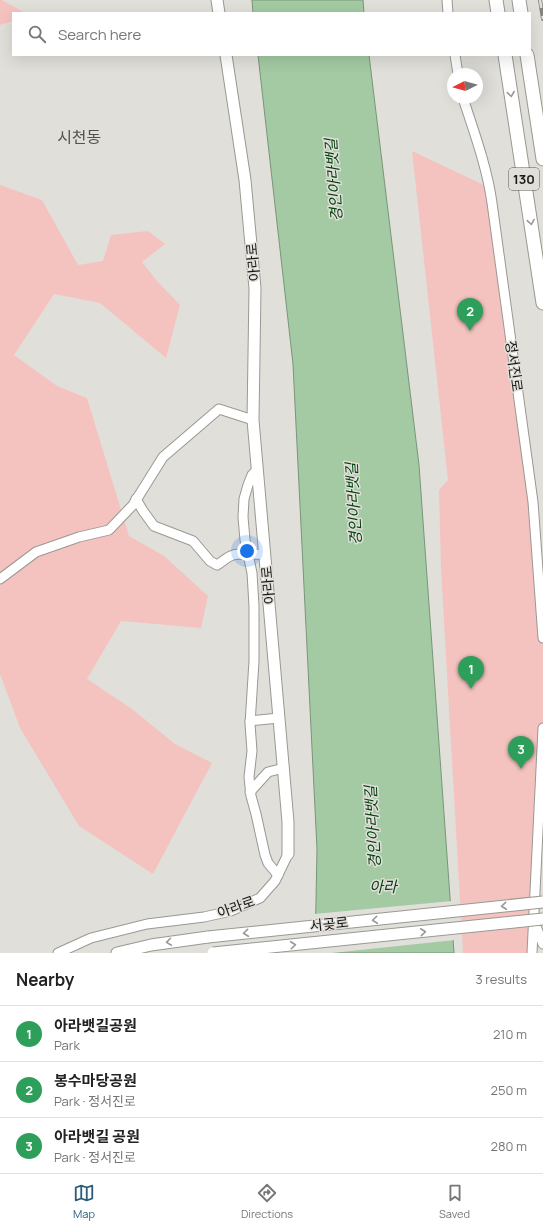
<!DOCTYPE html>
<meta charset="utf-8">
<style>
:root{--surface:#fff;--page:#f2f2f2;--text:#222;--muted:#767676;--line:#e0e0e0;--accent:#2b5d7a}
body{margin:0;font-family:Manrope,"Noto Sans KR",sans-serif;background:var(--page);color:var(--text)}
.compass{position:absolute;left:447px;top:68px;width:36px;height:36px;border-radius:50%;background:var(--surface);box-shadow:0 4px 16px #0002;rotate:264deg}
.you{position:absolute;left:247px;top:551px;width:14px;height:14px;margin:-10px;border:3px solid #fff;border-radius:50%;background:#1a73e8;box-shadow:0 0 0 6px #1a73e833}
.badge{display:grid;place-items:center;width:26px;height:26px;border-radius:50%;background:var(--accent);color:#fff;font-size:13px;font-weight:700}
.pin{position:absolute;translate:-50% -33px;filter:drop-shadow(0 1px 2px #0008)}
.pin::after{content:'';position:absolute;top:21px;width:14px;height:12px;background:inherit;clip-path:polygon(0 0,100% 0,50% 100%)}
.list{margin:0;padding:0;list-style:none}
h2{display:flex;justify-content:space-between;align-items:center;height:52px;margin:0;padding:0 16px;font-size:17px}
h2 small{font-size:13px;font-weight:400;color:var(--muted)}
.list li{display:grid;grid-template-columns:26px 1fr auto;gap:12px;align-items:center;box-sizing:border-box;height:56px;padding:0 16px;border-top:1px solid var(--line)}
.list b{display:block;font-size:15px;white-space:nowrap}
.list p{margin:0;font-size:13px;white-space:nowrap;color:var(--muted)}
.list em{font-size:13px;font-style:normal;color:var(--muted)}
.icon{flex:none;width:22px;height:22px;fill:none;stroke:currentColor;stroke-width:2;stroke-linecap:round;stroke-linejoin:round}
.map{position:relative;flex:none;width:543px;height:953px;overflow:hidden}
.search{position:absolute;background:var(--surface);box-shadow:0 4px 16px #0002;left:12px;right:12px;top:12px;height:44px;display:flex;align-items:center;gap:10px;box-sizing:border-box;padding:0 14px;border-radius:0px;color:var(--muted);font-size:15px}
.sheet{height:220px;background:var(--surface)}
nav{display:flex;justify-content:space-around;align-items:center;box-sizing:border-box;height:56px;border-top:1px solid var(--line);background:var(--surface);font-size:11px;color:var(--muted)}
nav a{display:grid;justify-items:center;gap:2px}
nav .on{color:var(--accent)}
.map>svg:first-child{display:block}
.green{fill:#f5c3bf}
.water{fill:#a3caa3;stroke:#7a9579}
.pier{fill:#e1dfd9}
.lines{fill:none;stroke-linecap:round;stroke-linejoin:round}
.minor-casing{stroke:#9a9892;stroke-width:11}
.major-casing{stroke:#9a9892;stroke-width:13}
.highway-casing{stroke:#9a9892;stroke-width:15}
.minor{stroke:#fff;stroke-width:9}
.major{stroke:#fff;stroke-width:11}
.highway{stroke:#fff;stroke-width:13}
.rail-casing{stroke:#84827e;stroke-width:4}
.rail{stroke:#e1dfd9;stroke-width:2.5;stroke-dasharray:8;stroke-linecap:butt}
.major-bridge-casing{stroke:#9a9892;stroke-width:13;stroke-linecap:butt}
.major-bridge{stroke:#fff;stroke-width:11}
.oneway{stroke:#989897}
.labels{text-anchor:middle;stroke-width:3;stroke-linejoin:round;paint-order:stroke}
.shield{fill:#e1dfd9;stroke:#565451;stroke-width:1}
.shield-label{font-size:13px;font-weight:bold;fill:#1a1917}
.street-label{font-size:14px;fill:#1a1917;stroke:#e1dfd9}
.water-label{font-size:15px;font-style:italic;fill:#054210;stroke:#e1dfd9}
.quarter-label{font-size:16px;fill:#54514c;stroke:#e1dfd9}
</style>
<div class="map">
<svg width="543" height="953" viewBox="0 0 543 953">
<rect width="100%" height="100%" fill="#e1dfd9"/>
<g class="green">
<path d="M0 0H2L25 13H13V21L0 25Z"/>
<path d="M412 151 490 188 533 502 543 638V728L532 953H463L441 569 439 490 448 480Z"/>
<path d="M0 185 42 200 78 265 103 261 111 235 148 231 165 244 142 262 157 281 180 305 166 358 100 303 54 294 14 355 57 386 87 398 129 536 164 556 208 596 201 628 121 621 87 679 132 709 175 744 212 763 153 874 79 826 20 728 0 674Z"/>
</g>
<g class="water">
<path d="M252 0H363L364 13H253Z"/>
<path d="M258 55H369L419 465 454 953H315L317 849 293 364Z"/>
</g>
<path class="pier" d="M452 901 455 940 332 953H313L314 914Z"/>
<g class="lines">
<g class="minor-casing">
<g id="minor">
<path d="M447 0 448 13"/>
<path d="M455 55 458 74"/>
<path d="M463 98C474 132 487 167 492 203L533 502 543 638"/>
<path d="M257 470 252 475 248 485 244 499 243 517 245 540 252 573 254 606V661L250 724 252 751 249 777 251 796 256 814 265 855 268 863 278 875"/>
<path d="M136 499 143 511 154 526 193 541 210 561 217 565C223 562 226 557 233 555 242 553 255 555 265 554"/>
<path d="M0 579 36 552 79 537 109 530 133 505 163 457 219 409 253 420"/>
<path d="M250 721 279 718"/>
<path d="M250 792 268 772 284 768"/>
<path d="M535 924 543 944"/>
<path d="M58 953 91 938 147 924 204 917 231 911 260 898 275 881 288 854"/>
<path d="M532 953 543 728"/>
</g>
</g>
<g class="major-casing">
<g id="major">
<path d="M217 0 219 13"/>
<path d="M226 55 245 180 255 288 253 420 288 822V854"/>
<path d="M117 953 151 945 208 937"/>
</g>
</g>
<g class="highway-casing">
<g id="highway">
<path d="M496 0 498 13"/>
<path d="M519 0 521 13"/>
<path d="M505 55 543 303"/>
<path d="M527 55 543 159"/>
</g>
</g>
<use href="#minor" class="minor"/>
<use href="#major" class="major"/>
<use href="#highway" class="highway"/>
<g class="rail-casing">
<path id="rail" d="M540 0 543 19"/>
</g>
<use href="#rail" class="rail"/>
<g class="major-bridge-casing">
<g id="major-bridge">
<path d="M208 937 543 902"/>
<path d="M213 953 543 919"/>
</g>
</g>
<use href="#major-bridge" class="major-bridge"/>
</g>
<defs><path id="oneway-chevron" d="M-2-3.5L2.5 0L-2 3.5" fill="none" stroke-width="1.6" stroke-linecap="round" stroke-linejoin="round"/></defs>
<g class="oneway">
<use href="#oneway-chevron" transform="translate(511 94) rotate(81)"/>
<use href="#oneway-chevron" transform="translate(531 222) rotate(81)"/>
<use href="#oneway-chevron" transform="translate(504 906) rotate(174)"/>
<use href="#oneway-chevron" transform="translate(375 920) rotate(174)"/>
<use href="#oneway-chevron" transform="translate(423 932) rotate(-6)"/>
<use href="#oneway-chevron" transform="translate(246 933) rotate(174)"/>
<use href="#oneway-chevron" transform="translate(169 942) rotate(172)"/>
<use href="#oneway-chevron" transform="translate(293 945) rotate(-6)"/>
</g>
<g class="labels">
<rect class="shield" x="509" y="168" width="30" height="22" rx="3"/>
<g class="shield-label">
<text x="524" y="184">130</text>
</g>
<g class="street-label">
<text transform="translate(253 262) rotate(-95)" y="5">아라로</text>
<text transform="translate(514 366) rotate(82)" y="5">정서진로</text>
<text transform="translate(268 585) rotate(-95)" y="5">아라로</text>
<text transform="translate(236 907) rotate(-20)" y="5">아라로</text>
<text transform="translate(329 924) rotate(-6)" y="5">서곶로</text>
</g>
<g class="water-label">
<text transform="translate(334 180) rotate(-94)" y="5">경인아라뱃길</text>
<text transform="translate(354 504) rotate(-93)" y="5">경인아라뱃길</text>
<text transform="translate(373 827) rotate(-93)" y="5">경인아라뱃길</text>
<text x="383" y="892">아라</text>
</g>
<g class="quarter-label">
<text x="79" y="143">시천동</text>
</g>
</g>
</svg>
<svg class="compass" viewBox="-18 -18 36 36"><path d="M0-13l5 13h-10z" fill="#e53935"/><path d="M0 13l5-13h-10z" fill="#767676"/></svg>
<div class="you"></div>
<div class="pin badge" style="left:471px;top:689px;background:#2e9e5b">1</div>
<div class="pin badge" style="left:470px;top:331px;background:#2e9e5b">2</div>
<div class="pin badge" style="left:521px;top:769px;background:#2e9e5b">3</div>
<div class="search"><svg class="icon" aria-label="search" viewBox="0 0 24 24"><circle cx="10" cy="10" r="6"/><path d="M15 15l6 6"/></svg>Search here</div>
</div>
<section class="sheet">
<h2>Nearby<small>3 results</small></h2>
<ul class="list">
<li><span class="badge" style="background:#2e9e5b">1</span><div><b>아라뱃길공원</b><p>Park</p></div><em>210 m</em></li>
<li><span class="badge" style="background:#2e9e5b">2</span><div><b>봉수마당공원</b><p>Park · 정서진로</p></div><em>250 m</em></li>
<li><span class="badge" style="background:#2e9e5b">3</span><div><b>아라뱃길 공원</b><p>Park · 정서진로</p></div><em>280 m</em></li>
</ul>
</section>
<nav>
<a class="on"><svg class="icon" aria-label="map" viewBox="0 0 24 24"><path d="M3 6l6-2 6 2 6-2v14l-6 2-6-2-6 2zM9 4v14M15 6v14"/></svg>Map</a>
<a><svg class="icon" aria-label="directions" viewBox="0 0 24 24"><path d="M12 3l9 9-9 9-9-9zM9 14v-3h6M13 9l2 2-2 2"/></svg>Directions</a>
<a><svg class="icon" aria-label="saved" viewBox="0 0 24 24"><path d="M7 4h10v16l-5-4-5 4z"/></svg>Saved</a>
</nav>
